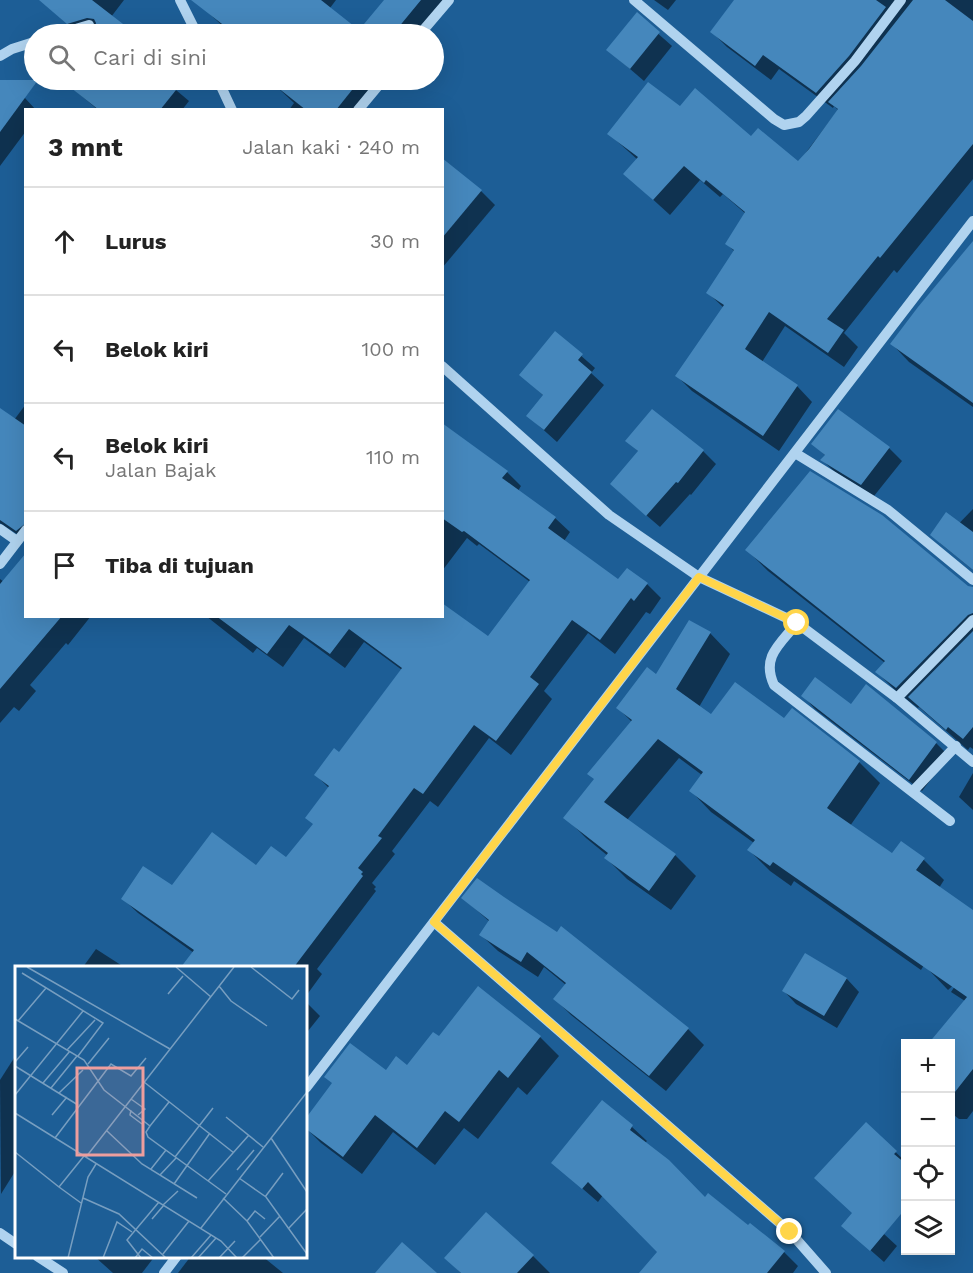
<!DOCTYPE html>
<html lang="id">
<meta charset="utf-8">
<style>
:root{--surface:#fff;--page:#f6f6f6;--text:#222;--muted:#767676;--line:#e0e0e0}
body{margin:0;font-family:"Work Sans",sans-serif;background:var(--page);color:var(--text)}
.controls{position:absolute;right:18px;bottom:18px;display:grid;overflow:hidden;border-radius:0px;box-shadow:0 6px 24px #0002}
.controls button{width:54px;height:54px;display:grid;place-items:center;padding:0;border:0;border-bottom:2px solid var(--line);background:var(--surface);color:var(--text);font:30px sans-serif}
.stop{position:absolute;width:18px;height:18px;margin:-14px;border:4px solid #ffd54a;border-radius:50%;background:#fff}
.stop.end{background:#ffd54a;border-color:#fff;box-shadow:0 2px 6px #0008}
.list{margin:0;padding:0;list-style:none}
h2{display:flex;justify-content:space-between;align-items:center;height:78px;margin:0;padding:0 24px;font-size:26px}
h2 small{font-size:20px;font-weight:400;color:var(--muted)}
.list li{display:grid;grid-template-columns:39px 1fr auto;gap:18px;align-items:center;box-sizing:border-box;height:108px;padding:0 24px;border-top:2px solid var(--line)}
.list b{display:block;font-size:22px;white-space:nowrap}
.list p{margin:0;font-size:20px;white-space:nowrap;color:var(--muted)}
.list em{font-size:20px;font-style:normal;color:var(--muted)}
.icon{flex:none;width:33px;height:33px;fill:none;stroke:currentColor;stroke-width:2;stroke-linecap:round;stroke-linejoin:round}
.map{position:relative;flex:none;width:973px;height:1273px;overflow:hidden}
.search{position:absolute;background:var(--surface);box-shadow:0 6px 24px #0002;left:24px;top:24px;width:420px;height:66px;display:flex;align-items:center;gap:15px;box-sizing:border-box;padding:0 21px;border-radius:33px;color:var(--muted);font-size:22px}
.panel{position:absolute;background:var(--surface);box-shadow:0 6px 24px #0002;left:24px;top:108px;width:420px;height:510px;border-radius:0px}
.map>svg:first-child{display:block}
.shadow{fill:#0007}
.building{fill:#4587bc}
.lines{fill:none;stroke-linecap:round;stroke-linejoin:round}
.minor{stroke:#b0d3ef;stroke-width:10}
.route{stroke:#ffd54a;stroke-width:8}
.inset-road{fill:none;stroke:#779ec0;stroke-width:1.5}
.view{fill:#ed9e9e;fill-opacity:0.15;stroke:#ed9e9e;stroke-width:3}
.inset-edge{fill:none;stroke:#fff;stroke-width:3}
</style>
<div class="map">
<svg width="973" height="1273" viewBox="0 0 973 1273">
<rect width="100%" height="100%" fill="#1d5e96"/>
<g class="shadow">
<path d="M40 0H124L111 17 133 34H80Z"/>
<path d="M204 0H336L330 8 361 34H228V31L200 5Z"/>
<path d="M386 0H445L416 34H389L384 30Z"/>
<path d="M654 0H676L668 10Z"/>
<path d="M736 0H973V179L897 273 894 270 844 333 858 347 844 367 785 326 762 362 797 386 812 402 779 451 692 391 677 376 724 308 708 293 735 252 727 244 746 214 723 194 720 197 700 180 670 215 625 174 638 160 609 134 680 108 751 138 798 163 838 110 834 106 833 108 779 69 771 80 727 47 712 32Z"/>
<path d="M637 15 672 46 644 81 608 50Z"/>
<path d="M0 80 25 98 36 110H26V131L0 166Z"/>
<path d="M63 80H164L189 101 182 110H98Z"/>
<path d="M281 80H360L374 93 362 110H289L294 103 277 87 282 81Z"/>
<path d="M442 165 481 191 495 205 442 268Z"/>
<path d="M973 243V407L909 362 892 344Z"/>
<path d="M555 333 595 368 591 373 604 385 557 442 528 416 544 396 521 375Z"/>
<path d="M26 404V528L20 536 0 523V410L14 420Z"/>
<path d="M652 411 703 451 716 464 691 495 690 494 660 527 624 496 639 452 627 441Z"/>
<path d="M442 425 507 472 521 486 518 491 555 518 570 532 564 541 619 581 647 584 661 598 650 614 646 612 615 654 588 633 544 691 552 699 511 755 489 738 438 807 430 801 392 851 395 854 372 883 376 887 374 889 376 891 317 969 322 974 306 996V967H183L194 953 138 913 123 899 287 859 314 824 329 788 316 775 340 754 402 670 364 642 345 668 304 638 283 667 257 648 253 653 206 616H442L489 638 530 582 479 544 477 546 467 538 442 571Z"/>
<path d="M813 444 889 448 902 461 874 496 835 472 822 460 826 456Z"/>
<path d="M973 509V570L940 543Z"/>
<path d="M747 550 973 592V749L970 747 968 750 919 707 918 708 898 693 877 672 885 663 768 571Z"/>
<path d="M0 579 4 582 26 616H91L68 645 66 643 30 685 36 691 19 711 14 707 0 723Z"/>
<path d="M710 633 730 654 699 707 711 716 784 720 859 762 880 783 850 826 892 855 924 860 944 880 939 888 973 912V1111L967 1119H959L950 1112V1044L965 1001 951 992 959 980 948 990 924 965 921 970 794 881 791 886 770 871 749 850 754 843 711 812 691 791 702 775 679 758 627 820 675 855 696 876 671 910 627 879 606 858 608 856 586 838 565 817 595 780 633 723 618 708Z"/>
<path d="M803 696 851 706 936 743 949 756 922 791 815 709Z"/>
<path d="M973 773V810L959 797Z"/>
<path d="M463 898 688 1029 704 1045 666 1091 571 1015 555 999 566 985 544 967 538 977 498 951 481 935 490 922Z"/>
<path d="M96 949 124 967H83Z"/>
<path d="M806 955 847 979 859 992 837 1028 796 1004 784 991Z"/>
<path d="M479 989 540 1037 559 1056 527 1095 518 1087 478 1139 464 1128 435 1165 393 1132 362 1174 321 1143 306 1128V1120L386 1072 408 1067 439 1038Z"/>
<path d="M306 1002 320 1016 308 1031 306 1029Z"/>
<path d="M16 1055V1170L1 1194 0 1080Z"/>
<path d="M602 1102 632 1127 647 1141 645 1143 705 1199 784 1252 798 1266 793 1273H641L659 1252 603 1195 598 1202 553 1163Z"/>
<path d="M866 1124 906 1162V1180L884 1234 897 1246 884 1262 843 1226 853 1213Z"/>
<path d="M94 1256H155L142 1273H113Z"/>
<path d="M191 1256H262L283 1273H178Z"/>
<path d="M533 1256 550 1273H461L446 1258Z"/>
</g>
<g class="building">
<path d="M39 0H92L136 34H83L95 30 96 23 94 19 87 18 67 24Z"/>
<path d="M191 0H321L359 30 384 0H421L393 34H235Z"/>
<path d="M734 0H876L886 7 849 56 816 93 763 55 755 66 710 32Z"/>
<path d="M913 0H945L973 21V144L880 258 878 256 827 319 844 330 828 353 769 312 745 349 798 385 763 436 675 376 724 305 706 293 734 250 725 244 745 212 706 180 704 183 684 166 653 200 623 174 638 157 607 134 648 82 680 106 695 88 751 136 758 128 798 161 809 149 838 109 828 102 861 66Z"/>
<path d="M637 12 660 32 630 69 606 50Z"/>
<path d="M0 80H38L0 132Z"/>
<path d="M61 80H184L160 110H99Z"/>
<path d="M268 80H360L336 110H306Z"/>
<path d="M442 158 482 190 442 238Z"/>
<path d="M973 241V403L890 344 918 307Z"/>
<path d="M555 331 583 354 578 360 592 372 544 430 526 416 543 395 519 375Z"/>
<path d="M0 408 26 426V523L16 531 0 520Z"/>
<path d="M652 409 704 450 678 483 676 482 646 516 610 484 638 451 625 441Z"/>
<path d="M838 409 890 447 861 485 820 460 825 455 811 444Z"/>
<path d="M442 423 508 471 502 478 556 517 548 528 618 579 627 568 648 583 634 601 631 598 600 640 572 620 530 677 539 684 496 741 474 725 423 794 414 788 378 836 382 838 358 868 363 872 361 874 363 876 294 967H181L194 950 121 899 143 866 172 885 212 832 256 865 271 846 286 857 313 824 305 818 329 786 314 775 334 748 339 752 402 668 349 629 330 654 289 625 267 654 216 616H442V603L488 636 530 580 464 531 462 532 442 518Z"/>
<path d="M810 471 882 515 968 586 973 587V613L968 615 896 688 875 672 885 661 745 550Z"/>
<path d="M946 512 973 532V570L930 535Z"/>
<path d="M26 553V616H62L0 689V584Z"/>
<path d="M689 620 711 632 676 689 711 714 735 682 784 718 792 708 860 761 827 808 892 853 901 841 925 858 916 870 973 910V1069L951 1097V1044H928L967 997 773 862 770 866 747 850 755 840 689 791 703 772 658 739 604 802 676 854 649 891 604 858 608 853 563 818 594 779 587 774 632 720 616 708 647 667 656 674Z"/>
<path d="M973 631V727L963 739 948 727 946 730 908 697Z"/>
<path d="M815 677 851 704 866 684 937 742 909 780 801 696Z"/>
<path d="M477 878 504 897 557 932 561 926 689 1028 649 1076 553 999 566 983 527 952 521 962 479 935 489 920 461 898Z"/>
<path d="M805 953 847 978 824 1016 782 991Z"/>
<path d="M478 986 541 1036 508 1078 499 1070 459 1122 445 1111 417 1148 375 1115 343 1157 306 1129V1118L332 1083 324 1077 350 1043 386 1070 396 1056 407 1065 433 1032 439 1036Z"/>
<path d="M602 1100 633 1125 630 1130 669 1160 705 1197 708 1193 748 1225 750 1223 785 1251 767 1273H639L657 1252 588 1182 582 1189 551 1163Z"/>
<path d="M866 1122 897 1151 894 1154 906 1164V1208L870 1251 841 1226 852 1213 814 1178Z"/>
<path d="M486 1212 534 1255 517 1273H461L444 1258Z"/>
<path d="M402 1242 437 1273H375Z"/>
</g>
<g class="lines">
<g class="minor">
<path d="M180 0 197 34"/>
<path d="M634 0 774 119 784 125 799 122 806 116 855 61 901 0"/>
<path d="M59 34 89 25"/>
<path d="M420 34 449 0"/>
<path d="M0 56 12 49 34 42"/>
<path d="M218 80 232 110"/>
<path d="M358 110 383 80"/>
<path d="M442 366 609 515 699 577 797 623 897 698 973 762"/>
<path d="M795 453 888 510 973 580"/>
<path d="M0 529 17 541"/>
<path d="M0 564 26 530"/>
<path d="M797 623C780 644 761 657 774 685L950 821"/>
<path d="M897 698 973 620"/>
<path d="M913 791 956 746"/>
<path d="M434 922 790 1232 826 1273"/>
<path d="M306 1088 973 221"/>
<path d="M0 1233 16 1244"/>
<path d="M37 1256 63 1273"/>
<path d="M164 1273 177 1256"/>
</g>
</g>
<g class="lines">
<path class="route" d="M790 1232 434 922 699 577 797 623"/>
</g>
<g transform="translate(15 966)">
<rect width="292" height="292" fill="#1d5e96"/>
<path class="inset-road" d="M12 1 155 83M161 1 196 31M236 1 277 33 284 24M7 7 88 57 63 90M204 20 216 35 252 60M153 28 168 10M0 53 69 94 89 124 135 160 154 136M3 55 31 22M52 84 80 54M0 96 13 81M73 98 94 72M0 100 63 139M129 116 219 187M28 117 55 85M36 122 62 90M44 127 68 104M0 129 68 45M116 133 130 143 123 149M116 144 115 149 127 158M0 147 206 275 222 292M37 149 52 131M211 151 248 181M135 160 131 166 133 171 211 228M92 165 127 198 182 232M40 172 96 98 116 110 131 92M256 172 292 226M0 186 44 221 69 190M71 191 219 1M160 191 198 142M136 203 151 184M222 204 239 184M145 209 161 192M224 212 251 231 292 288M193 215 234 169M159 218 195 167M44 221 66 237M250 231 268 207M68 232 104 248 151 292M208 232 232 255 259 292M148 239 163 225M137 253 149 239M232 255 240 245 250 253M186 262 292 126M273 263 292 243M245 271 265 250M148 288 174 255M53 292 73 211 81 198M88 292 102 256 117 266M120 292 127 283 138 292M126 292 112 274 144 236M176 292 196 269M183 292 201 272M204 292 220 275M227 292 246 273"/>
<path class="view" d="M62 102H128V189H62Z"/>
<rect width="292" height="292" class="inset-edge"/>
</g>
</svg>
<div class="controls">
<button>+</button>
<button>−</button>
<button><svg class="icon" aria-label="locate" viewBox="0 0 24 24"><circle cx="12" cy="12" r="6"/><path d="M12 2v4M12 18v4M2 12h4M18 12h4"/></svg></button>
<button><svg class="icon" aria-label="layers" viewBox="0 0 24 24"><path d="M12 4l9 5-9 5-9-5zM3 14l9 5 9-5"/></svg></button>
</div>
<div class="stop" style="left:797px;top:623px"></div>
<div class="stop end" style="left:790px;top:1232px"></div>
<div class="search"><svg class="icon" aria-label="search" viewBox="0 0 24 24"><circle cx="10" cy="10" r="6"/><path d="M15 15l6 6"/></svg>Cari di sini</div>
<section class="panel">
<h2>3 mnt<small>Jalan kaki · 240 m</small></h2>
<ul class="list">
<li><svg class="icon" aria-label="ahead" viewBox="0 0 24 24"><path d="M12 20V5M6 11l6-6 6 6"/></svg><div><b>Lurus</b></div><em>30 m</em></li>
<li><svg class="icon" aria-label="left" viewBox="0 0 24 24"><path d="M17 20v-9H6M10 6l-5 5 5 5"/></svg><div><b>Belok kiri</b></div><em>100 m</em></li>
<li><svg class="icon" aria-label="left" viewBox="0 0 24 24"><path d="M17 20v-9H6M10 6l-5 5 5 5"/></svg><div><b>Belok kiri</b><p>Jalan Bajak</p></div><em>110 m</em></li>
<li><svg class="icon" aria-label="arrive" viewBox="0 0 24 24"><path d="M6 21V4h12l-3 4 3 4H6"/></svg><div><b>Tiba di tujuan</b></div></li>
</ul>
</section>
</div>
